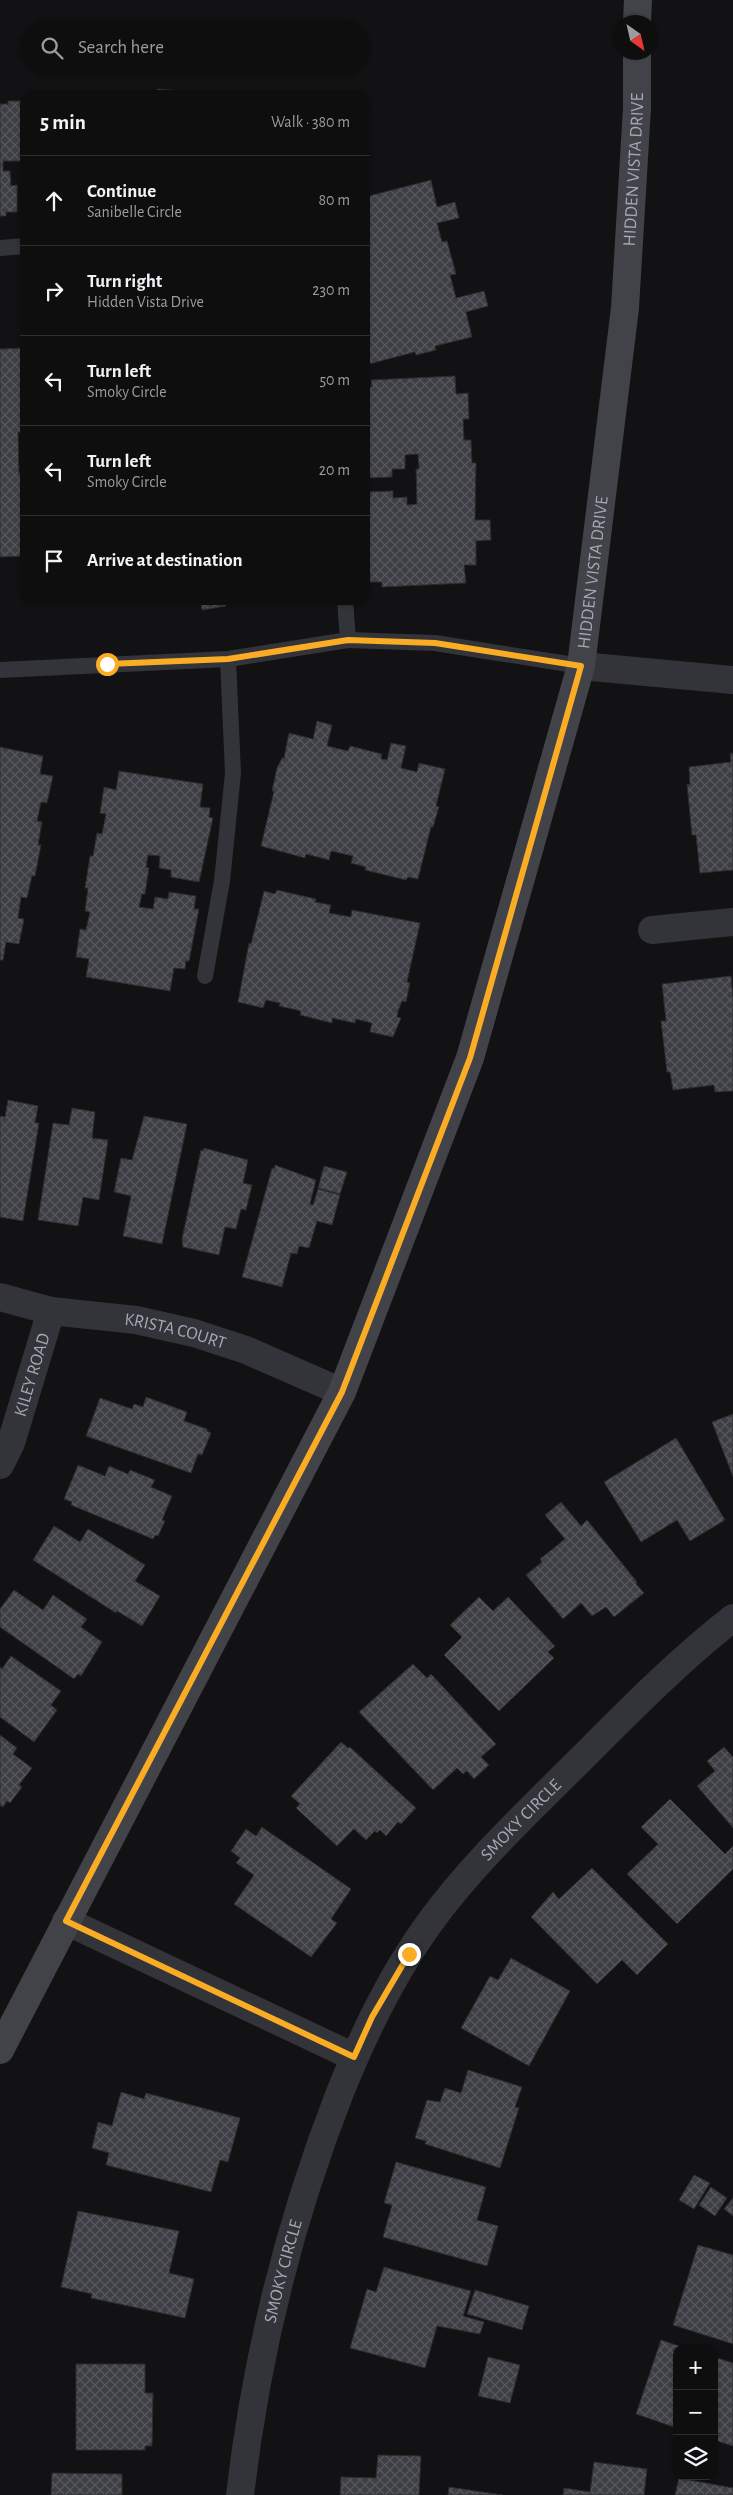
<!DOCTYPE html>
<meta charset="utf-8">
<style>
:root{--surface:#0e0e0f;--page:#171718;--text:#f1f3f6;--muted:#9b9c9e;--line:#2e2e2f}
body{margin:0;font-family:"Alegreya Sans",sans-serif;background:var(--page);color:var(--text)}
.controls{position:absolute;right:15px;bottom:15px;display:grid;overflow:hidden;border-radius:10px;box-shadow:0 1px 4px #0004}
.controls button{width:45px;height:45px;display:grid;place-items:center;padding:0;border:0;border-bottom:1px solid var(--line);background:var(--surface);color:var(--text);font:25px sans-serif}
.compass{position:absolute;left:613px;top:15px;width:45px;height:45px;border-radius:50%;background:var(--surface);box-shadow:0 1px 4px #0004;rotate:146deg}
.stop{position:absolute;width:15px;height:15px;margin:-11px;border:4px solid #faad24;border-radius:50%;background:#fff}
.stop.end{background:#faad24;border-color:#fff;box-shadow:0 1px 5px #0008}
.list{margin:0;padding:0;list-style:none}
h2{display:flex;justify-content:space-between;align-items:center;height:65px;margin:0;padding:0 20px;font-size:21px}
h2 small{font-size:16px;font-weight:400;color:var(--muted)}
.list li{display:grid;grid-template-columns:32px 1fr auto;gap:15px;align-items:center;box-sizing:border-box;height:90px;padding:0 20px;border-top:1px solid var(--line)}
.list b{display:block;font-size:19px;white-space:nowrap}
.list p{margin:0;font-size:16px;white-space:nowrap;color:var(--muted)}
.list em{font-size:16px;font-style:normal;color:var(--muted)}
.icon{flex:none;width:28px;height:28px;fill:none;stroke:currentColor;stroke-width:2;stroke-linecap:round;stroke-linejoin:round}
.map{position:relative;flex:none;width:733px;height:2495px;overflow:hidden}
.search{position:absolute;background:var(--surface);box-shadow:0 1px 4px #0004;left:20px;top:20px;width:350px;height:55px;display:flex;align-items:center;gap:12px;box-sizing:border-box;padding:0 18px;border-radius:28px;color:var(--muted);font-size:19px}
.panel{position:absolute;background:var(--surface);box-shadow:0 1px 4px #0004;left:20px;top:90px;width:350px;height:515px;border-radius:15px}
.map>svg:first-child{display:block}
.building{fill:url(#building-cross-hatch);stroke:#2c2c30}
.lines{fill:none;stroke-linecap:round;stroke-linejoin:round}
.lane{stroke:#333439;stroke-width:16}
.street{stroke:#333439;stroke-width:28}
.secondary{stroke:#414349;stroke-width:28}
.route{stroke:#faad24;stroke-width:6}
.labels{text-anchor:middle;stroke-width:4.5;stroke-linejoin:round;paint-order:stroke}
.street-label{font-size:18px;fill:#a3a9b5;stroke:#0d0d0f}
</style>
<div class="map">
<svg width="733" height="2495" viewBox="0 0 733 2495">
<defs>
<pattern id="building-cross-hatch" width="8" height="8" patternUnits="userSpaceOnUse" patternTransform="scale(1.25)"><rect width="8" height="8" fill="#3e3f44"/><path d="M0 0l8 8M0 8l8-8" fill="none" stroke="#57585d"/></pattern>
</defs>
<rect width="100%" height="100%" fill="#121214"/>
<g class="building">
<path d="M157 89 185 91V95H156Z"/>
<path d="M8 101H25V161H3V171H10L11 186 17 185V212H6V216H0V104H8Z"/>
<path d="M431 180 437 207 455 202 459 218 437 223 442 242 447 241 456 274 450 275 456 298 484 291 488 306 466 312 472 337 435 346 436 350 416 355 415 352 365 365V197Z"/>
<path d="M25 348V432H18L19 473H25V556L0 557V349Z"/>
<path d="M455 376 456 394 468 393 469 419H463L464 440H471L472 463H476L475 520H490L491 540 476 541V565H464L466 583 382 587V582H370L369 556 365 557 366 492 393 491V498L407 497V505L417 504 416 469H419L418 454 405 455V469H392V477L366 478 365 387H372L371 380Z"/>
<path d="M200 600H225L226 606 202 610Z"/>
<path d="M317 721 332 725 327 746 348 751 350 746 382 754 381 759 387 760 391 743 406 746 401 768 417 772 419 763 445 769 436 806 439 807 433 827H431L418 879 408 877 406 880 365 870 366 867 351 863 353 856 331 851 329 860 306 854 305 858 261 846 274 791H272L277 768 282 758H284L289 733 313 739Z"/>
<path d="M0 747 43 756 40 774 53 776 47 803 41 802 37 821 42 822 38 845H41L35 876H32L27 898 21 897 18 918 24 919 19 944 6 942 3 960H0Z"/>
<path d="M733 753V870L700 873 696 835H692L687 784 690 785 689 767 731 762 730 754Z"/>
<path d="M119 771 203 784 200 807 210 808 209 817 213 818 199 882 171 877V870L159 868 160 856 148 855 146 867 149 868 145 894H142L139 907 153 909 155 897 168 899 169 892 196 896 194 909H199L189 961H186L185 969 174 968 170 991 86 977 89 959 76 957 80 929 86 930 90 912 85 911 88 888H85L90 856H93L97 833 102 834 106 814 100 813 104 787 116 790Z"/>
<path d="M277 890 316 899 315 902 331 905 329 913 351 917 352 910 420 923 407 982 410 983 406 1002 402 1001 398 1011 397 1017 401 1018 393 1037 370 1032 372 1023 356 1019 355 1023 332 1018V1023L300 1015 301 1011 279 1006 280 1003 266 1000 263 1008 238 1002 249 943 251 944 264 891 275 894Z"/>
<path d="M731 976 733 998V1091L715 1092 714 1085 673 1090 670 1072H667L661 1021H666L662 984Z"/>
<path d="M8 1100 38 1106 35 1123H39L23 1221 0 1217V1116L5 1117Z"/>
<path d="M72 1108 95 1112 92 1138 108 1140 99 1200 83 1197 78 1226 38 1220 53 1123 69 1125Z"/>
<path d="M144 1116 187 1124 162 1244 123 1236 131 1196 114 1192 121 1158 132 1160Z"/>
<path d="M204 1148 248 1160 243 1183 252 1185 246 1210 241 1209 236 1229 225 1227 219 1255 183 1247 182 1239 201 1150 203 1151Z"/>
<path d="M275 1165 316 1180 310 1204 313 1205 318 1189 340 1195 332 1225 317 1221 309 1248 299 1246 297 1254 291 1253 282 1287 242 1277 272 1168 274 1169Z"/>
<path d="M324 1166 347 1172 340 1194 318 1188Z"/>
<path d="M146 1397 187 1412 184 1421 207 1429V1431L211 1433 202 1455 198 1454 191 1473 86 1436 100 1398 132 1409 134 1404 143 1407Z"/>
<path d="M733 1414V1477L712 1422Z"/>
<path d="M676 1438 725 1520 690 1541 677 1520 641 1542 604 1482Z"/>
<path d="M78 1465 105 1476 109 1466 128 1474 130 1470 155 1480 151 1487 172 1496 162 1520 165 1521 158 1536 155 1535 153 1539 71 1505 72 1502 64 1499Z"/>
<path d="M561 1502 581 1526 587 1520 637 1582 636 1584 644 1593 614 1617 606 1607 592 1616 581 1603 563 1619 526 1575 542 1562 540 1559 565 1539 545 1515Z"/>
<path d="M54 1526 80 1542 88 1529 145 1565 135 1581 160 1596 142 1626 117 1611 116 1613 33 1560Z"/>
<path d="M14 1590 43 1610 53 1595 87 1619 81 1627 102 1642 81 1676 78 1674 74 1679 0 1627V1609Z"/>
<path d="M479 1597 493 1611 508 1597 555 1646 548 1652 554 1658 499 1711 444 1655 462 1637 450 1625Z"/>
<path d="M11 1656 61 1691 51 1705 57 1710 34 1742 0 1717V1667L2 1669Z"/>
<path d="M413 1664 427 1678 431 1674 496 1744 481 1757 489 1765 474 1779 467 1771 463 1774 457 1768 433 1790 359 1712Z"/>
<path d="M0 1735 17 1748 13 1754 32 1768 19 1785 22 1787 10 1803 7 1801 3 1807 0 1805Z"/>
<path d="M341 1742 348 1748 350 1747 416 1808 401 1824 398 1822 386 1836 380 1830 377 1833 375 1831 366 1840 354 1829 337 1846 296 1808 300 1804 291 1796Z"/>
<path d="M724 1747 733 1757V1828L697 1786 715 1771 707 1761Z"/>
<path d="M670 1799 725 1854 733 1846V1869L677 1924 627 1874 658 1844 641 1827Z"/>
<path d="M262 1827 351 1889 331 1919 337 1923 311 1957 234 1904 254 1875 236 1863 240 1858 231 1851 246 1829 256 1836Z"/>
<path d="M592 1868 668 1944 637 1975 622 1960 597 1984 531 1917 553 1892 559 1899Z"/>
<path d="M511 1958 570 1991 529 2066 461 2028 490 1976 498 1980Z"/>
<path d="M468 2070 522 2087 515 2107 519 2108 500 2168 425 2144 426 2141 415 2138 427 2100 440 2102 445 2088 461 2093Z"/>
<path d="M121 2092 144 2099 146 2093 240 2118 228 2162 220 2160 211 2192 106 2165 109 2153 92 2148 98 2122 112 2126Z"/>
<path d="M396 2162 486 2187 477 2220 498 2226 487 2266 383 2237 392 2205 384 2203Z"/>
<path d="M694 2175 710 2183 694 2209 679 2200Z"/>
<path d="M711 2187 727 2198 715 2216 699 2205Z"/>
<path d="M733 2198V2216L724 2209Z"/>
<path d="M78 2211 179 2231 169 2273 194 2279 185 2318 91 2298 92 2294 61 2287Z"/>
<path d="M698 2245 733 2255V2344L673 2325Z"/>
<path d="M384 2267 471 2291 463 2316 484 2322 480 2334 437 2326 425 2368 350 2348 367 2289 376 2292Z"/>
<path d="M475 2290 529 2306 522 2330 467 2314Z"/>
<path d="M661 2340 688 2349H677V2428L636 2414Z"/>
<path d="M488 2357 520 2365 510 2403 478 2396Z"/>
<path d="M714 2357 733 2363V2446L714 2440Z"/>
<path d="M76 2364H145V2393H153L152 2446H145V2450H76Z"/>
<path d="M378 2455 421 2456 419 2495H340L341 2477 376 2478Z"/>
<path d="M594 2462 647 2469 644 2495H563L564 2488 590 2492Z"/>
<path d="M52 2473 122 2474V2495H51Z"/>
<path d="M679 2478 733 2488V2495H675Z"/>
<path d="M449 2487 503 2495H448Z"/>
</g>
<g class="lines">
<g class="lane">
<path d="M0 248 25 246"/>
<path d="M348 640 435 643 581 666"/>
<path d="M0 670 228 659 348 640 345 600"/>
<path d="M205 976 222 881 233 773 228 659"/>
</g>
<g class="street">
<path d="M581 666 733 680"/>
<path d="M652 930 733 922"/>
<path id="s1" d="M0 1297 51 1311 136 1320 194 1333 246 1350 342 1392"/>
<path id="s2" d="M0 1465 11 1443 51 1311"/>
<path d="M66 1921 354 2057"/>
<path id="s3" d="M240 2495C256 2358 289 2223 339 2095 363 2035 390 1978 428 1925 472 1864 527 1813 580 1760 630 1710 678 1661 733 1618"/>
</g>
<g class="secondary">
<path d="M637 22 638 0"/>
<path id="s4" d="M0 2050 342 1392 470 1058 581 666 625 308 637 108V52"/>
</g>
</g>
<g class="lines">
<path class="route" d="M107 664 228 659 348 640 435 643 581 666 470 1058 342 1392 66 1921 354 2057 372 2017 409 1954"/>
</g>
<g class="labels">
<g class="street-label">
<text dy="6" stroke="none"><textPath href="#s4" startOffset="2006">HIDDEN VISTA DRIVE</textPath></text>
<text dy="6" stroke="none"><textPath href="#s4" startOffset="1601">HIDDEN VISTA DRIVE</textPath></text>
<text dy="6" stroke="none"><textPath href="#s1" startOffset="179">KRISTA COURT</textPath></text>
<text dy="6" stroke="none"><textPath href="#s2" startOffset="96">KILEY ROAD</textPath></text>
<text dy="6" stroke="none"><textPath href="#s3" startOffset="746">SMOKY CIRCLE</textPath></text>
<text dy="6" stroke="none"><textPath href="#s3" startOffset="228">SMOKY CIRCLE</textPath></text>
</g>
</g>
</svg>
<div class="controls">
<button>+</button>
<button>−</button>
<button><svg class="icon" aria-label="layers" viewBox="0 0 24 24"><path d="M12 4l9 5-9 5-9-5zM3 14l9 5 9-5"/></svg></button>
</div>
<svg class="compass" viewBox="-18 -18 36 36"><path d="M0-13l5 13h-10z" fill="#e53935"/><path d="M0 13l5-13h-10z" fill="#9b9c9e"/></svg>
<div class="stop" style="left:107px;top:664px"></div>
<div class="stop end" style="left:409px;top:1954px"></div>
<div class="search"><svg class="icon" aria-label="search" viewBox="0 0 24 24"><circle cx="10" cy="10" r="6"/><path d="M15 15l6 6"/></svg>Search here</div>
<section class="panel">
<h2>5 min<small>Walk · 380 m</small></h2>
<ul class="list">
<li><svg class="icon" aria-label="ahead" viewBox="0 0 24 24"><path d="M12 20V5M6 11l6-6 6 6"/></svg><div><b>Continue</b><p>Sanibelle Circle</p></div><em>80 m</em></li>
<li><svg class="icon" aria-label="right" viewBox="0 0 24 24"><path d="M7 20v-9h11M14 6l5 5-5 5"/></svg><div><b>Turn right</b><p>Hidden Vista Drive</p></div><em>230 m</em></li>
<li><svg class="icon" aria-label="left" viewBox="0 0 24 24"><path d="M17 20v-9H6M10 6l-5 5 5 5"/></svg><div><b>Turn left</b><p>Smoky Circle</p></div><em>50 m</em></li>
<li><svg class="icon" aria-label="left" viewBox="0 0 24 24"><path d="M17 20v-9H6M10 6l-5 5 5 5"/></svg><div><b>Turn left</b><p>Smoky Circle</p></div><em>20 m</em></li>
<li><svg class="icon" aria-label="arrive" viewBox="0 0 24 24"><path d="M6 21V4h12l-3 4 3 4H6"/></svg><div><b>Arrive at destination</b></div></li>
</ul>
</section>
</div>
